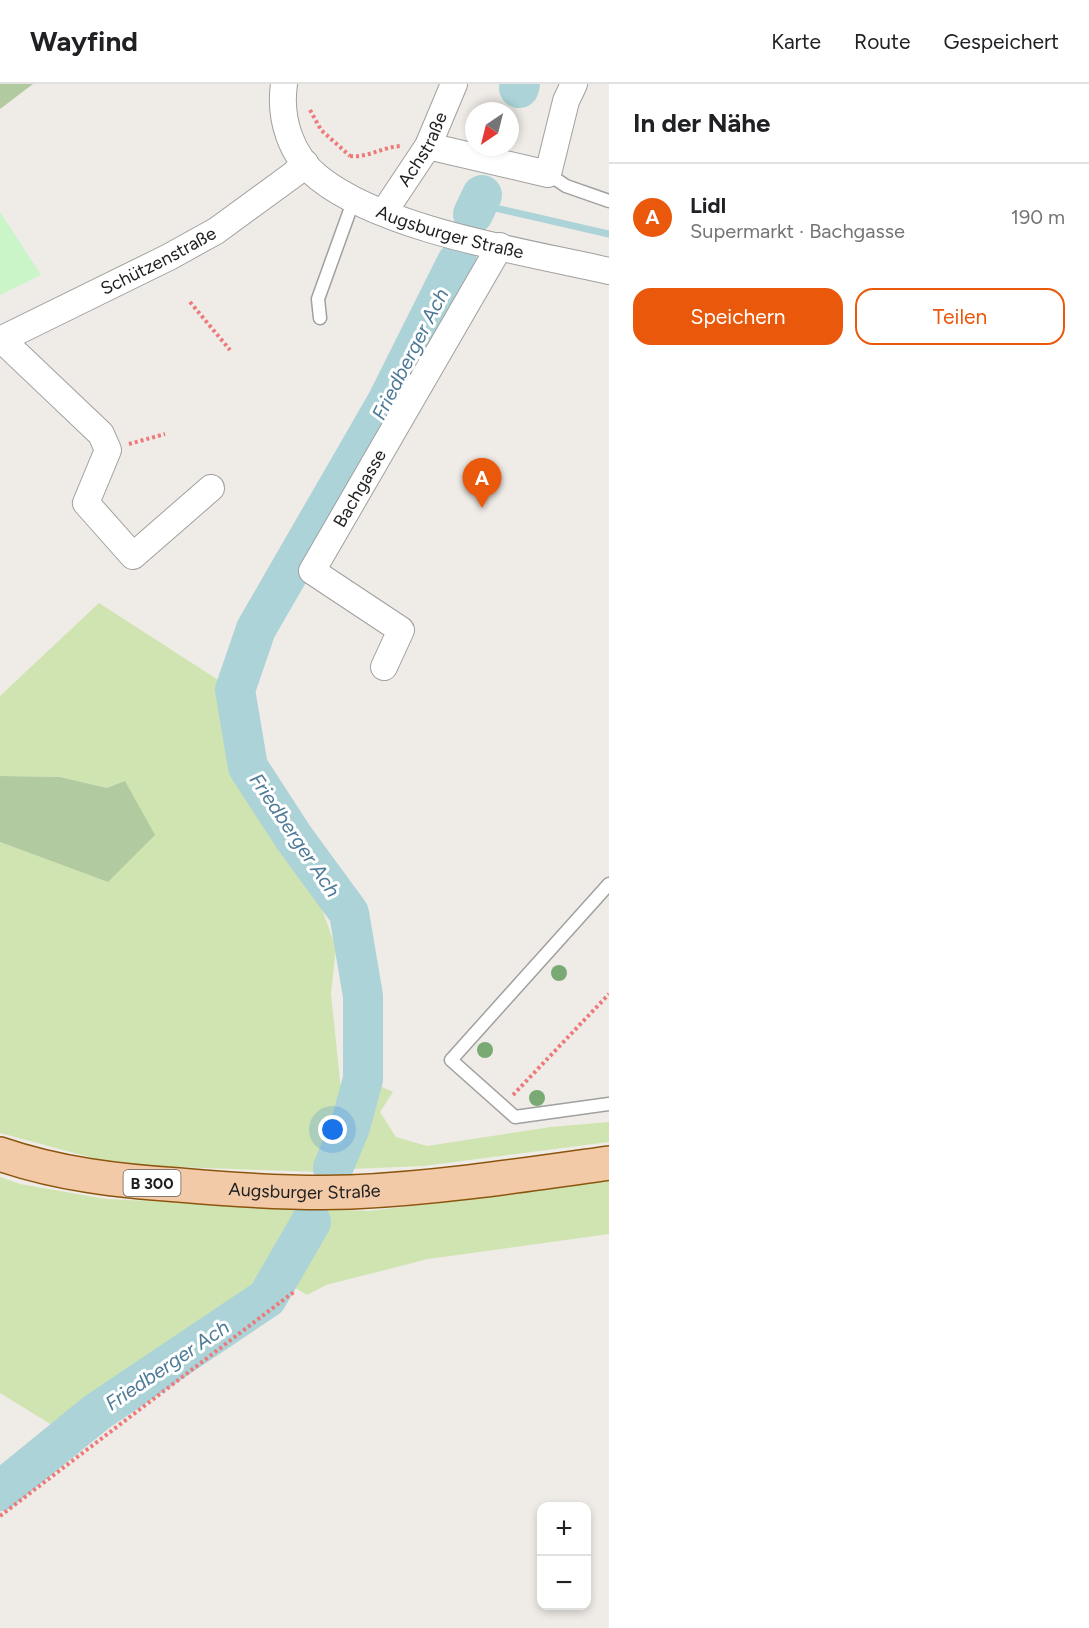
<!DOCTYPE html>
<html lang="de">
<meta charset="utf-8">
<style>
:root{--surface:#fff;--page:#f2f2f2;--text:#202124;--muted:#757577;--line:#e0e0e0;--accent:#ea580c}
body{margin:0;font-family:Figtree,sans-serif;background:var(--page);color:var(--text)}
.controls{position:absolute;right:18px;bottom:18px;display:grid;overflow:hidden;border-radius:12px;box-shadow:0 3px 9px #0003}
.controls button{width:54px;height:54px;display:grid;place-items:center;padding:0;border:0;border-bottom:2px solid var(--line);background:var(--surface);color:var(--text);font:30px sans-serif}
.compass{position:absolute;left:465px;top:18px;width:54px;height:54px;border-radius:50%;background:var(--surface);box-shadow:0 3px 9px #0003;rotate:215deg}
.you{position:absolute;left:333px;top:1046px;width:21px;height:21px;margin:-15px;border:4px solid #fff;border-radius:50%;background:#1a73e8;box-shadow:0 0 0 9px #1a73e833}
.badge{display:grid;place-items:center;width:39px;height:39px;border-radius:50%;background:var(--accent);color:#fff;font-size:20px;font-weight:700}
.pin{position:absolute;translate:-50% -50px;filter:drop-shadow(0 2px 3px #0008)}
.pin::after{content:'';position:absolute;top:32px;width:21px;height:18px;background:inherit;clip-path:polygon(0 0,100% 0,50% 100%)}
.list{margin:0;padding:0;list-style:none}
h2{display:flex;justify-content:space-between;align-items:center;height:78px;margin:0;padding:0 24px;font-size:26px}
h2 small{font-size:20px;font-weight:400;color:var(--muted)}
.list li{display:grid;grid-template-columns:39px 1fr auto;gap:18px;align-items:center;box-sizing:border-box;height:108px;padding:0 24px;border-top:2px solid var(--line)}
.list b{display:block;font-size:22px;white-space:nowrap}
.list p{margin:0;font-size:20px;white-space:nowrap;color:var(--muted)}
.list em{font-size:20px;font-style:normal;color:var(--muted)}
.actions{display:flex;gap:12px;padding:18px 24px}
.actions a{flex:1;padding:14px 0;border:2px solid var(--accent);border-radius:18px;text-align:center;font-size:21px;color:var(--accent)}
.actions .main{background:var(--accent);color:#fff}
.map{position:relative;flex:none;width:609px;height:1544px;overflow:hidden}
header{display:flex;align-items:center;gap:36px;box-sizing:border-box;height:84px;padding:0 30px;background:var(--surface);border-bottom:2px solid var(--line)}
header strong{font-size:28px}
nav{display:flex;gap:33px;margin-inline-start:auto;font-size:21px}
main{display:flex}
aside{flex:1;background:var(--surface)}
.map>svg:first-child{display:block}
.grass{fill:#d0e4b1}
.forest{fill:#b1ca9f}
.park{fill:#c9f5c8}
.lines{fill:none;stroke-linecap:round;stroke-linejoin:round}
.stream{stroke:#abd3d8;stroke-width:7}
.river{stroke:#abd3d8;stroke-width:40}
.lane-casing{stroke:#a0a0a0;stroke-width:15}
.street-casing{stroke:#a0a0a0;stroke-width:28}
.primary-casing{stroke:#8c550e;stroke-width:36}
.path{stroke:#ed7a7b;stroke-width:4;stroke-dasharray:3 3;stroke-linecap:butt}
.lane{stroke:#fff;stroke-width:12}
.street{stroke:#fff;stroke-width:26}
.primary{stroke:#f3caa7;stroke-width:33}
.tree{fill:#79aa74}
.labels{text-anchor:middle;stroke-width:6;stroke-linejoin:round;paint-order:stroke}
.shield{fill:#fff;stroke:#626262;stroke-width:1.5}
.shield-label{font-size:16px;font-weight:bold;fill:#1f1f1f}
.street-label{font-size:18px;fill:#1f1f1f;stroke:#fff}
.water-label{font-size:20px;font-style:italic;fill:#4d7a97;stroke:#fff}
</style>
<header>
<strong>Wayfind</strong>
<nav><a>Karte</a><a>Route</a><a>Gespeichert</a></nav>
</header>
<main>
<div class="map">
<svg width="609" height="1544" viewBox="0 0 609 1544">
<rect width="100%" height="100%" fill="#efebe6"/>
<g class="grass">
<path d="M99 519 226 601V670L319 817 336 864 331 910 341 1006 322 1088 119 1081 0 1049V758L108 798 107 704 60 693 0 692V612Z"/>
<path d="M369 997 393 1008 380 1028 396 1053 427 1062 551 1043 609 1038V1058L424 1082 350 1085 360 1047Z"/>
<path d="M0 1093 20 1100 106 1115 368 1127 492 1113 609 1096V1150L428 1175 326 1201 307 1211 292 1202 86 1362 0 1309Z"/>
</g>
<g class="forest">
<path d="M0 0H33L0 25Z"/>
<path d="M0 692 60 693 107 704 125 697 155 751 108 798 0 758Z"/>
</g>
<path class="park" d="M0 128 41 191 0 211Z"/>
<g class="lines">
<path class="stream" d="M478 120 609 150"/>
<g class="river">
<path d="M519 4 520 0"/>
<path d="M473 130 482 111"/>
<path d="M333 1084 350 1043 363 995V912L349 829 294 754 248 683 235 606 256 545 387 318 457 178"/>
<path d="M0 1407 97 1328 267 1214 311 1138"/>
</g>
<g class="lane-casing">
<g id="lane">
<path d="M548 90 566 102 609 117"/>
<path d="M320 234 318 215 354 115"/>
<path d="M609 800 451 976 515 1033 609 1020"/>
</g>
</g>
<g class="street-casing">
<g id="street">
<path id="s1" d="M284 0C279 35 291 72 319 94 386 147 526 168 609 187"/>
<path d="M428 62 548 90 566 17 574 0"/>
<path id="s2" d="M384 128 428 62 454 0"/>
<path d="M1 255 101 350 108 366 86 419 133 472 211 404"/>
<path id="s3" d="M0 256 169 173 216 147 294 90 305 79"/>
<path id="s4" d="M384 583 401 546 312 487 500 162"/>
</g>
</g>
<g class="primary-casing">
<g id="primary">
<path id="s5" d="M0 1070C58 1090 118 1097 179 1101 236 1106 294 1110 351 1108 438 1104 524 1091 609 1079"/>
</g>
</g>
<g class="path">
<path d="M310 26 321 46 350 72"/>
<path d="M350 72C368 74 382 63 401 62"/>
<path d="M190 218 230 266"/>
<path d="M129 360 165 350"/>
<path d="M513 1011 609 910"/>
<path d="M0 1432 295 1207"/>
</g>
<use href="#lane" class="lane"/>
<use href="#street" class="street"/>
<use href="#primary" class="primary"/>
</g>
<g class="tree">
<circle cx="559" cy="889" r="8"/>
<circle cx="485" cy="966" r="8"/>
<circle cx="537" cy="1014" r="8"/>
</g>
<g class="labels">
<rect class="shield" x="123.5" y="1086" width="57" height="26" rx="4.5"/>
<g class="shield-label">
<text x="152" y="1105">B 300</text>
</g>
<g class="street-label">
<text dy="6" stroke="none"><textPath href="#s2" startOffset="74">Achstraße</textPath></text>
<text dy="6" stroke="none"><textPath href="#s1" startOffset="248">Augsburger Straße</textPath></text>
<text dy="6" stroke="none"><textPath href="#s3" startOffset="177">Schützenstraße</textPath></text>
<text dy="6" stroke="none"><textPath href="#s4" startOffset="243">Bachgasse</textPath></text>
<text dy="6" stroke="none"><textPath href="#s5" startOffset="308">Augsburger Straße</textPath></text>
</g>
<g class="water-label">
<text transform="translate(410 270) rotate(-63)" y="7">Friedberger Ach</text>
<text transform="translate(295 751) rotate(56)" y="7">Friedberger Ach</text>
<text transform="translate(167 1281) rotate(-34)" y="7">Friedberger Ach</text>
</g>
</g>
</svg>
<div class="controls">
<button>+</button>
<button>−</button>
</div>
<svg class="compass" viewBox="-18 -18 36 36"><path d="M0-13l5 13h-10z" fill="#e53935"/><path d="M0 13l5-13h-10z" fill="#757577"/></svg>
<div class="you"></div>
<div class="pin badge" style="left:482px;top:424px">A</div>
</div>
<aside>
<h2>In der Nähe<small></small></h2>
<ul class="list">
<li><span class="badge">A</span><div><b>Lidl</b><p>Supermarkt · Bachgasse</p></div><em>190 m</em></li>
</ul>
<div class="actions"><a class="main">Speichern</a><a>Teilen</a></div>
</aside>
</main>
